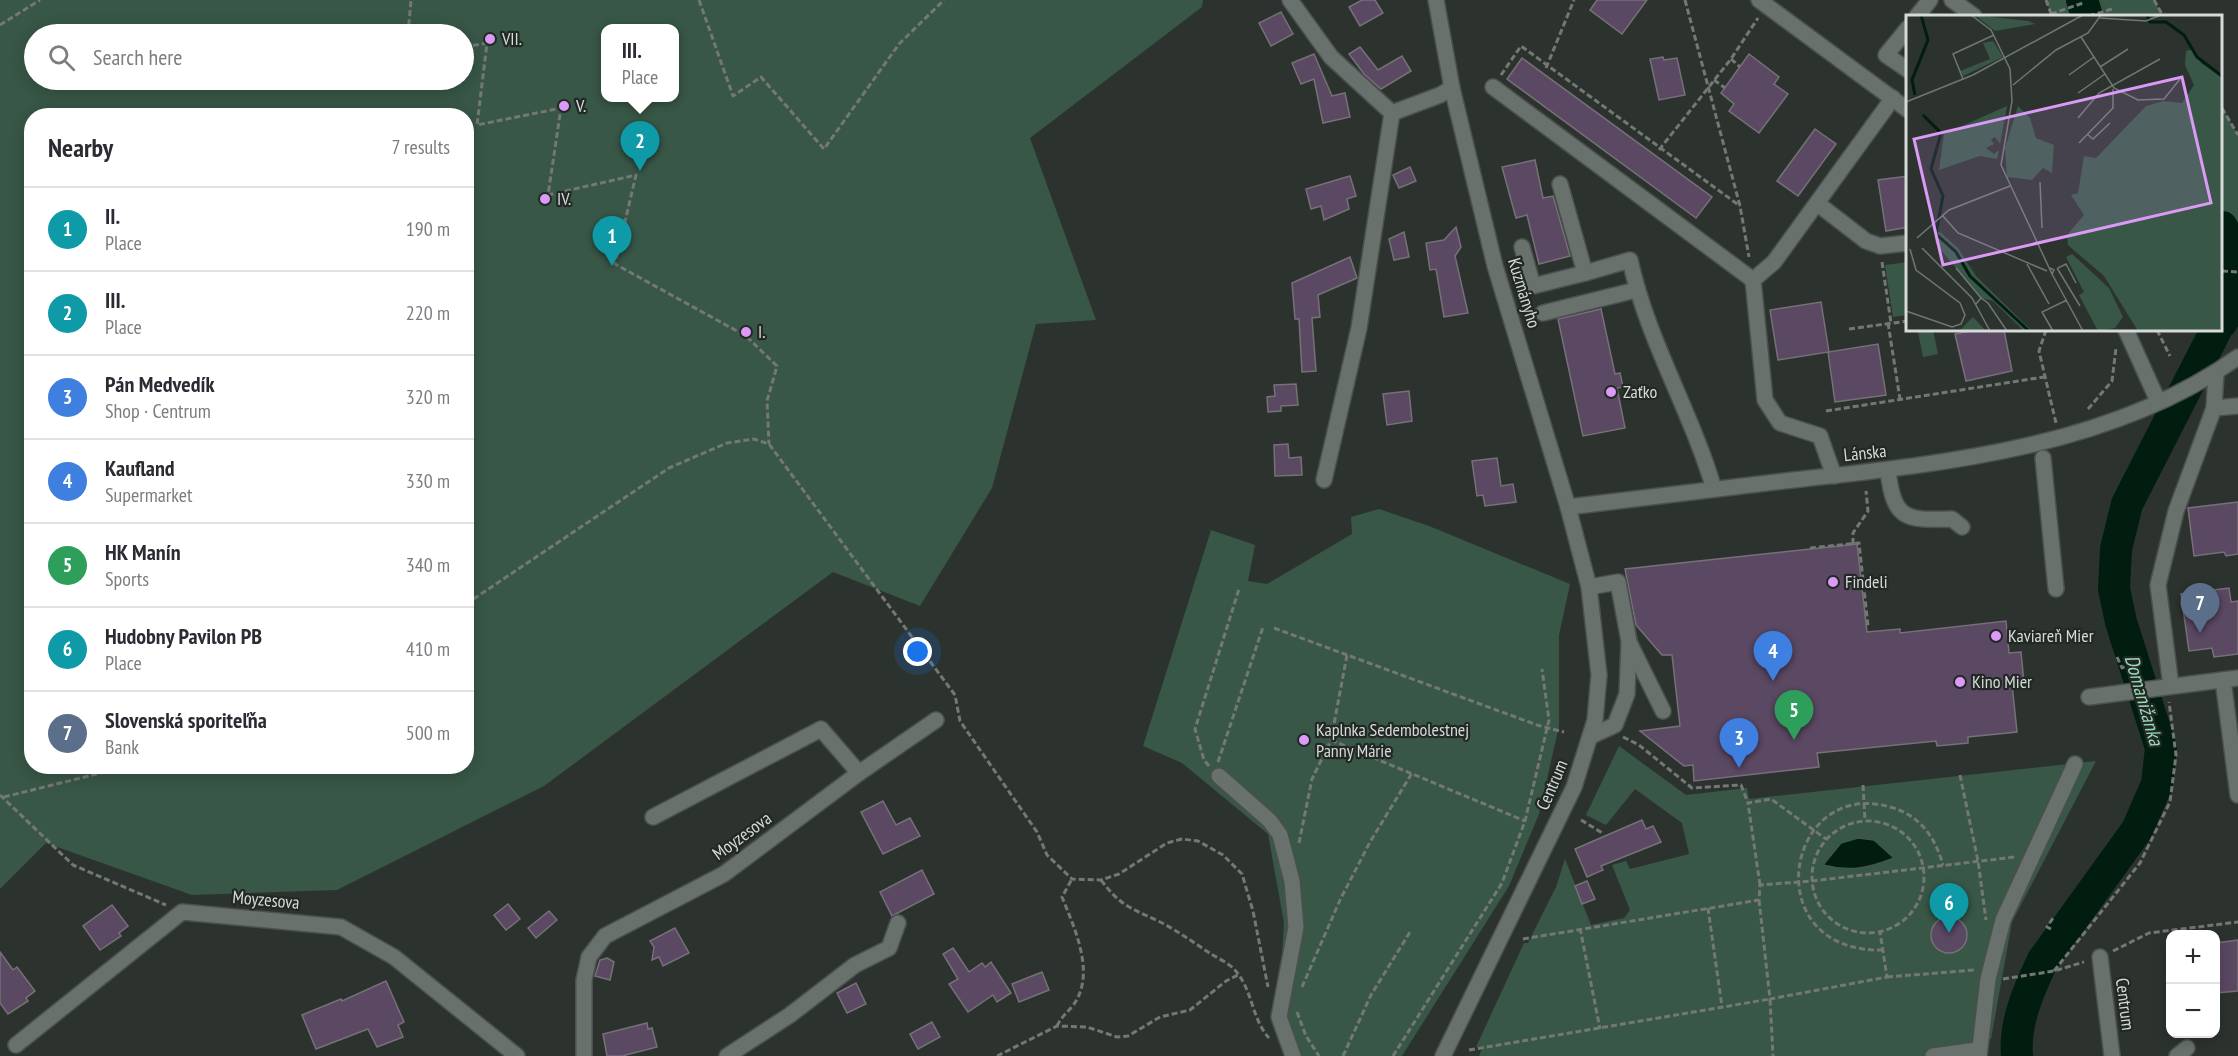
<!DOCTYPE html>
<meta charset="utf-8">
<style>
:root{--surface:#fff;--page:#f2f2f3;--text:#2b2b33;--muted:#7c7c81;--line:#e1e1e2;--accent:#7a5d8b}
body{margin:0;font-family:"PT Sans Narrow",sans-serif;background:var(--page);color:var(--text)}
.controls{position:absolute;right:18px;bottom:18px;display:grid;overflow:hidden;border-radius:12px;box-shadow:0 3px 15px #0003}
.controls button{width:54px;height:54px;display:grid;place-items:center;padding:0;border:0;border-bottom:2px solid var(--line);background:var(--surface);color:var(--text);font:30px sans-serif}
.you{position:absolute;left:918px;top:652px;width:21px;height:21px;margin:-15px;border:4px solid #fff;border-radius:50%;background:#1a73e8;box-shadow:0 0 0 9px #1a73e833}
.badge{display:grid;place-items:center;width:39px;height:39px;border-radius:50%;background:var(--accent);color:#fff;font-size:20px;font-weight:700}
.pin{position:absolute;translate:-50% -50px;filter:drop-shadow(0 2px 3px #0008)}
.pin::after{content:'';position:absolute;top:32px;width:21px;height:18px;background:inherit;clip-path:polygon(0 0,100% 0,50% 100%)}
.popup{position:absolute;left:601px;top:24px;width:78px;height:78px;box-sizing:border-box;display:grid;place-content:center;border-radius:12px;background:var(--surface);filter:drop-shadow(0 2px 4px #0005);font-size:20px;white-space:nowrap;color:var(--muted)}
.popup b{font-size:22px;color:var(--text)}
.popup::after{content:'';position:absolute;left:50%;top:100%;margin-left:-12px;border:12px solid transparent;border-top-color:var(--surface)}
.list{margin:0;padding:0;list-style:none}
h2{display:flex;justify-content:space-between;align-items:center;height:78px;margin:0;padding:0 24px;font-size:26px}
h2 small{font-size:20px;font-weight:400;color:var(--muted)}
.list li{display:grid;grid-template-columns:39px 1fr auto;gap:18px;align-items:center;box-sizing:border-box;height:84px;padding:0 24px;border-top:2px solid var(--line)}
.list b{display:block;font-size:22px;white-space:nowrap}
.list p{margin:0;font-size:20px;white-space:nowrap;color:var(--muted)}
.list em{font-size:20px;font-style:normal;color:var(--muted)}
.icon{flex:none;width:33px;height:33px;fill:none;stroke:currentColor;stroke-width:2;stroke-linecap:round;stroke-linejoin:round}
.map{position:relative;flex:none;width:2238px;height:1056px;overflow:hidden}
.search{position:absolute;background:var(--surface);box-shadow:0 3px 15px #0003;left:24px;top:24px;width:450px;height:66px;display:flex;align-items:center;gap:15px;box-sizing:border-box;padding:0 21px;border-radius:33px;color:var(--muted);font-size:22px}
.panel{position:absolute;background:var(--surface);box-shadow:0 3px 15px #0003;left:24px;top:108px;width:450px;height:666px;border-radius:24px}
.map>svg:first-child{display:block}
.green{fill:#385747;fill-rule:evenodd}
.water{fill:#001d0f;stroke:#40564b;stroke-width:1.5}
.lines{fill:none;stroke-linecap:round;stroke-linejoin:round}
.river{stroke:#001d0f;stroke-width:32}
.building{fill:#5b4863;stroke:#757177;stroke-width:1.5}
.minor-casing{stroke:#4a504d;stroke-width:18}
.path{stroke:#737875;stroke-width:3;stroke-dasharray:6 3;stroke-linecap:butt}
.minor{stroke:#69716d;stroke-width:15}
.poi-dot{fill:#da9af6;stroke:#222925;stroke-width:2}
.labels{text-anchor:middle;stroke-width:4.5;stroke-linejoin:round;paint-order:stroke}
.poi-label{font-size:18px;fill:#d6dad8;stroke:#222925;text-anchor:start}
.street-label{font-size:18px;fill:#d6dad8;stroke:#222925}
.water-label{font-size:20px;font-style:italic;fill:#9adab8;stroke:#222925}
.inset-river{fill:none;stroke:#001d0f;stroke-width:3}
.inset-road{fill:none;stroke:#707673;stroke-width:1.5}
.view{fill:#da9af6;fill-opacity:0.15;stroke:#da9af6;stroke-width:3}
.inset-edge{fill:none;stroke:#d6dad8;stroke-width:3}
</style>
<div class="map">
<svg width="2238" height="1056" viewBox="0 0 2238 1056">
<rect width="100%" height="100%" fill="#2c332f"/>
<g class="green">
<path d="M0 0H1203L1202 7 1030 138 1096 320 1036 324 992 488 920 606 833 572 544 786 337 890 192 895 46 843 0 889ZM606 28H674V98H606ZM464 34V80H34V34ZM32 116H466V766H32Z"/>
<path d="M2046 0H2154L2163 16H2052Z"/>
<path d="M2222 108 2238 135V272L2222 271Z"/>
<path d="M1908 262V315L1893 317 1885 265Z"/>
<path d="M1933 330 1938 354 1923 357 1918 332Z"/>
<path d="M1379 509 1429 526 1570 584 1559 635V726L1539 814 1509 886 1402 1056H1302L1295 1045 1279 1003 1284 923 1268 834 1182 763 1143 746 1211 530 1255 545 1248 581 1267 584 1352 534 1351 517Z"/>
<path d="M1619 746 1686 795 1747 788 1749 799 2096 761 2012 922 1991 1039 1932 1056H1479L1483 1046 1476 1047 1524 943H1528L1556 887 1565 859 1591 925 1624 918 1630 910 1612 865 1626 861 1630 869 1689 854 1682 823 1635 789 1606 825 1586 815Z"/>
</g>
<path class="water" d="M1858 838 1874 840 1894 858C1869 868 1849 872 1823 865L1841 843Z"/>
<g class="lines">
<g class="river">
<path d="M2082 0 2087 16"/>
<path d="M2222 227C2238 255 2238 294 2222 322"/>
<path d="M2017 1056C2014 1023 2029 989 2043 960L2137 830 2157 784 2161 748 2121 622 2114 589 2116 549 2127 504 2216 330"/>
</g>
</g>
<g class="building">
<path d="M1362 0H1375L1383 13 1360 26 1349 7Z"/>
<path d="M1597 0H1647L1622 34 1590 10Z"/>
<path d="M1281 12 1293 34 1271 46 1259 23Z"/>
<path d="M1360 47 1378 70 1402 56 1411 71 1381 89 1364 74 1349 54Z"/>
<path d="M1314 54 1332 96 1345 93 1350 117 1323 123 1314 79 1301 84 1292 63Z"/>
<path d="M1749 54 1779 77 1774 84 1788 94 1759 133 1729 111 1734 104 1721 93Z"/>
<path d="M1663 57 1664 60 1677 58 1685 95 1659 100 1650 59Z"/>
<path d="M1522 58 1712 197 1696 218 1507 79Z"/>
<path d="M1815 129 1836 144 1798 196 1777 181Z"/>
<path d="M1535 160 1543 198 1553 196 1570 256 1539 264 1527 215 1516 218 1502 167Z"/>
<path d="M1410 167 1416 181 1399 188 1393 175Z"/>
<path d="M1350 176 1356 196 1347 199 1349 209 1324 220 1321 206 1311 209 1306 189Z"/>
<path d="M1908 176V227L1886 231 1878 180Z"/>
<path d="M1456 227 1461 247 1455 256 1468 313 1444 317 1436 269 1430 270 1426 243 1444 240Z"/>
<path d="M1404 232 1409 257 1394 260 1389 239Z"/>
<path d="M1350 257 1357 278 1318 295 1320 317 1312 318 1316 371 1302 372 1299 319H1295L1292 283Z"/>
<path d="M1821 302 1829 352 1878 344 1886 395 1835 402 1828 352 1778 360 1770 310Z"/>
<path d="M1601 309 1615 374 1620 373 1623 387 1617 388 1625 428 1583 436 1558 319Z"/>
<path d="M1975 330H2004L2012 371 1966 381 1955 334Z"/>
<path d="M1296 384 1298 405 1281 406V411L1268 412 1267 397 1275 396 1274 385Z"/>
<path d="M1409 391 1412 421 1387 425 1383 394Z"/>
<path d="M1288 444 1289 458 1301 457 1302 475 1275 476 1274 445Z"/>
<path d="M1497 458 1501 486 1513 484 1516 502 1485 506 1483 495 1477 496 1472 461Z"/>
<path d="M2238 502V554L2226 556 2224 552 2194 556 2188 508Z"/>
<path d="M1857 544 1867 632 1900 629V633L2006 621 2009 653 2021 652 2024 683 2012 684 2017 732 1968 737V743L1937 746 1936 741 1817 753 1819 767 1694 781 1693 765 1684 766 1640 731 1680 726 1672 655H1662L1636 625 1625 569Z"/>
<path d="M2229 588 2231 602 2238 601V654L2214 657 2212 648 2189 651 2181 594Z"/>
<path d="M883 801 896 825 910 818 920 836 883 854 861 812Z"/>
<path d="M1642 820 1646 829 1653 826 1661 842 1601 866 1603 870 1587 877 1575 849Z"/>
<path d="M922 870 934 894 892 916 880 892Z"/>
<path d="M1587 881 1595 899 1582 904 1575 886Z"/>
<path d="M508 904 520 919 506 930 494 915Z"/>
<path d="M112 905 128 926 119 933 121 936 100 950 83 926Z"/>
<path d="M549 911 557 920 536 938 528 928Z"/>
<circle cx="1949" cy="935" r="18"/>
<path d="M675 928 689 953 663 966 659 957 652 960 654 947 650 941Z"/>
<path d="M2238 940V991L2216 993V943Z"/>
<path d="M953 948 969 972 982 963 985 967 991 962 1011 993 997 1002 993 995 968 1012 949 984 958 979 943 954Z"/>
<path d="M0 952 13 970 17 967 35 991 26 998 28 1001 8 1014 0 1003Z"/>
<path d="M607 958 614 962 610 980 595 976 600 960Z"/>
<path d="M1042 972 1049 990 1019 1002 1012 984Z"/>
<path d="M386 981 404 1022 398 1025 403 1037 377 1047 368 1029 316 1049 302 1015 341 999 342 1001Z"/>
<path d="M856 983 866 1004 847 1013 837 993Z"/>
<path d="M932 1022 940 1037 918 1049 910 1034Z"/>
<path d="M647 1023 648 1029 652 1028 657 1047 622 1056H607L603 1034Z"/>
</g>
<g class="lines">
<g class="minor-casing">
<g id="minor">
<path d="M1290 0 1331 57 1392 113 1440 95 1452 88"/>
<path d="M1436 0 1452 88 1495 266 1568 507 1589 587 1599 675 1595 720 1574 787 1443 1056"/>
<path d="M1759 0 1908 110"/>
<path d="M1952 0 1974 16"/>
<path d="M1917 16 1930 0"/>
<path d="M1908 28 1886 55 1908 70"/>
<path d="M1493 87 1753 280 1774 262 1893 98"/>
<path d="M1560 184 1585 273 1630 260C1647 339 1691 411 1714 489"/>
<path d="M1818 204 1866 241 1880 246 1908 243"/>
<path d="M1522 247 1533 286 1585 273"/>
<path d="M1753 280 1765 400 1780 423 1820 436 1834 476"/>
<path d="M1543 313 1636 290"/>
<path d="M2126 330 2158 401"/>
<path d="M2214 408 2238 406"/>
<path d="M2043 458 2056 589"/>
<path d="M1888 471C1894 521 1906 520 1952 519L1962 527"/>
<path d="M1324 480 1359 328 1392 113"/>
<path d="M1568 507C1643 498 1718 489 1793 480 1942 464 2113 447 2238 357"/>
<path d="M1589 587 1618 582 1629 641 1627 694 1615 725 1591 736"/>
<path d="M1630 644 1663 711"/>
<path d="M2223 680 2238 795"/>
<path d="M2171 686 2158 585 2176 511 2214 408 2216 372"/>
<path d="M2089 697 2238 678"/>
<path d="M1219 776 1270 821 1280 835 1292 881 1296 927 1279 1017 1293 1056"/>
<path d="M653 817 821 729 859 773"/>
<path d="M2100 957 2112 1056"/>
<path d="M16 1045 182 912 341 927 394 957 517 1056"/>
<path d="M584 1056V980L589 957 605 936 724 874 859 773 936 720"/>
<path d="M727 1056 790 1015 855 965 889 948 898 923"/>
<path d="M1933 1056 1977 1050"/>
<path d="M1979 1056 1988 979 2003 920 2075 764"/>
<path d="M2177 1056 2187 1048"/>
</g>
</g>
<g class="path">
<path d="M699 0 733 96 761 77 824 149 899 44 944 0"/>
<path d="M1685 0 1740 206 1749 257"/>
<path d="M2046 0 2052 16"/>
<path d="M2154 0 2163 16"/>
<path d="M2051 14 2083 3"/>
<path d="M2089 16 2115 8"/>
<path d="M0 25 40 0"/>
<path d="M408 34 411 0"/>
<path d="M464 47 487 43 477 125 561 108 548 195 636 175 615 264 746 336 777 366 767 401 769 444"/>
<path d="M1731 59 1740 67"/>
<path d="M1546 68 1574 0"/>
<path d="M1501 75 1521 46 1740 206"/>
<path d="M1714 80 1725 88"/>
<path d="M2222 108 2238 135"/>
<path d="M1659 150 1731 59 1758 18"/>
<path d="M1882 262 1891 323"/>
<path d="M2222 271 2238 272"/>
<path d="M1888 323 1900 399"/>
<path d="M1849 329 1908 321"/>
<path d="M2046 330 2039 351 2056 423"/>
<path d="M2157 330 2170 356"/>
<path d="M2088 409 2112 381 2116 348"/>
<path d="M1826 411 2044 377"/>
<path d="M1853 544V533L1868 511 1866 491"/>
<path d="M1810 548 1859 543 1868 626"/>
<path d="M466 604 669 468 727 443 754 439 769 444 955 695 960 721 1037 832 1047 855 1072 879 1101 880 1119 874 1167 843 1182 839 1198 841 1223 855 1242 874 1253 911 1268 987"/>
<path d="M1274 628 1537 725 1564 732"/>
<path d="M2117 657 2122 668 2126 666"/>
<path d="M1623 737 1639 745 1692 788 1741 785 1748 803"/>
<path d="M1331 740 1525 821"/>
<path d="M1218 762 1263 627"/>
<path d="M1209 766 1204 760 1195 729 1239 589"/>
<path d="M1960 775 1978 861 1986 920"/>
<path d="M1863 785 1865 820"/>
<path d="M0 795 73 865 166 905"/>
<path d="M4 797 129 766"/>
<path d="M1581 820 1604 834"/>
<circle cx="1868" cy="877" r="56"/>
<path d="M1299 843 1312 779 1331 740 1347 655"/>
<path d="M1101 880C1120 905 1128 907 1156 920 1175 929 1193 942 1211 954 1218 958 1228 963 1234 969 1253 989 1251 1018 1269 1038"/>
<path d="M1760 885 1748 803 1771 799 1826 839"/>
<path d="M1759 900 1770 999 1887 977 1880 932"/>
<path d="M1708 908 1722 1007"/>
<path d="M1580 928 1600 1029"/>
<path d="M2051 929 2047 927 2053 918"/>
<path d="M1523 939 1759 900 1760 885 1812 881 2015 857"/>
<path d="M1883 950C1755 953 1785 777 1890 807 1920 815 1935 837 1943 865"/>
<path d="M2113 951 2149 933 2238 922"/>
<path d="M2054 971 2140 863 2170 802 2176 755 2169 702"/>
<path d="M1887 977 1975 970"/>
<path d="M2003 979 2054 971 2084 962"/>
<path d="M1302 987 1340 900 1370 842 1412 773"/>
<path d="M1297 1012 1306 1036 1319 1056"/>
<path d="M1057 1026C1061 1017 1068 1012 1074 1004 1096 973 1074 927 1062 897L1072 879"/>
<path d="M1469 1050 1770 999 1773 1056"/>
<path d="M997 1056 1057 1026 1087 1027 1117 1037 1128 1036 1160 1017 1190 1010 1226 981 1238 975"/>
<path d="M1343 1056 1371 995 1410 932"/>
<path d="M1393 1056 1502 883 1525 821 1549 720 1542 669"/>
</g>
<use href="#minor" class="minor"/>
</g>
<g class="poi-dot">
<circle cx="490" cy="39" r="6"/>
<circle cx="564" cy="106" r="6"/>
<circle cx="545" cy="199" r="6"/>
<circle cx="746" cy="332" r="6"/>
<circle cx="1611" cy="392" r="6"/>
<circle cx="1833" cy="582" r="6"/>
<circle cx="1996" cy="636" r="6"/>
<circle cx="1960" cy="682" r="6"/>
<circle cx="1304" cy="740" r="6"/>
</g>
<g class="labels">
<g class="poi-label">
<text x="502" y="45">VII.</text>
<text x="576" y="112">V.</text>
<text x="557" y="205">IV.</text>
<text x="758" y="338">I.</text>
<text x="1623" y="398">Zaťko</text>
<text x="1845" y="588">Findeli</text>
<text x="2008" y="642">Kaviareň Mier</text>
<text x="1972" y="688">Kino Mier</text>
<text x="1316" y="736">Kaplnka Sedembolestnej<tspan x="1316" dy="21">Panny Márie</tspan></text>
</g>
<g class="street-label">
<text transform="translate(1524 293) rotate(73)" y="6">Kuzmányho</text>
<text transform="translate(1865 453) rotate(-6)" y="6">Lánska</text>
<text transform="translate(1552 785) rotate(-67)" y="6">Centrum</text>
<text transform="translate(742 836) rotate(-36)" y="6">Moyzesova</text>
<text transform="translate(266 900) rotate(5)" y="6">Moyzesova</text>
<text transform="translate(2125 1004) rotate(83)" y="6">Centrum</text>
</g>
<g class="water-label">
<text transform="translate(2144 700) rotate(74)" y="7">Domanižanka</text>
</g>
</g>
<g transform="translate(1906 15)">
<rect width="316" height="316" fill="#2c332f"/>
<path d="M69 0 122 6 129 9 89 16ZM87 26 97 42 57 61 54 56 84 44 77 28ZM288 34 295 48 316 62V316H232L198 261 162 230 161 220 178 200 165 180 172 178 178 141 190 143 240 91 257 86 276 88 288 70 279 50 280 36ZM101 91 94 129 89 122 85 124 88 129 80 133 88 139 93 135 91 144 74 141 33 155 38 119ZM112 91 124 103 130 123 148 130 146 158 137 153 126 165 101 162 99 133ZM34 217 52 233 70 261 126 316H118L87 286 75 283 30 229 28 218ZM166 239 203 273 217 302 209 313 192 316 173 280 178 277 160 242ZM67 302 80 316H53Z" fill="#385747"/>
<path class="inset-river" d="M241 0 244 7H260L278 20 291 42 317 62M9 80 6 65 22 25 15 0M17 100 35 118 25 154 37 181 30 219 50 237 64 261 123 316"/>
<path class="inset-road" d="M65 0 85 15 104 54 106 86 95 150 146 259 148 255 144 253M194 3 240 6 255 0M175 22 208 73 232 85 258 84 274 64M194 52 222 34M163 60 188 42M57 64 47 39 88 20M107 70 150 35 182 18 195 0M172 78 199 59M0 87 67 60 177 0M172 103 193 78 254 44M181 119 187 124 204 108M173 128 207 93V74M134 167 136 213M36 200 52 218 141 256M11 223 43 195 104 171M16 233 66 283 84 316M121 249 143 289M50 253 75 283M151 253 174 291M152 253 160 249 170 268M146 259 177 316M70 289 75 283 82 288 101 316M0 296 46 312 55 309 59 300 54 288 10 255 4 234M147 316 136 297 161 285"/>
<path class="view" d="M276 62 305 188 37 250 8 124Z"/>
<rect width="316" height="316" class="inset-edge"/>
</g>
</svg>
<div class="controls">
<button>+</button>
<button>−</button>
</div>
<div class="you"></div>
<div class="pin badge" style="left:612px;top:266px;background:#0f9aa8">1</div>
<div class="pin badge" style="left:640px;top:171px;background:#0f9aa8">2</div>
<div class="popup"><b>III.</b>Place</div>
<div class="pin badge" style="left:1739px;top:768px;background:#3f7fe0">3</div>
<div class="pin badge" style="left:1773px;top:681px;background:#3f7fe0">4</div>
<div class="pin badge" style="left:1794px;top:740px;background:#2e9e5b">5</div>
<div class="pin badge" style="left:1949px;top:933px;background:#0f9aa8">6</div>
<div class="pin badge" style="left:2200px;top:633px;background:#5c6f8a">7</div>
<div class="search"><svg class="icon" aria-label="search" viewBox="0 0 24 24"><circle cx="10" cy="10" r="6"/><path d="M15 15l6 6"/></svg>Search here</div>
<section class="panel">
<h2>Nearby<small>7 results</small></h2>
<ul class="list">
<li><span class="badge" style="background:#0f9aa8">1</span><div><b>II.</b><p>Place</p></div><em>190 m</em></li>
<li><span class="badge" style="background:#0f9aa8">2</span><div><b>III.</b><p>Place</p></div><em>220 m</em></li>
<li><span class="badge" style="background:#3f7fe0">3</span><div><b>Pán Medvedík</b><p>Shop · Centrum</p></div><em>320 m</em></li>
<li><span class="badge" style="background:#3f7fe0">4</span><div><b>Kaufland</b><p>Supermarket</p></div><em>330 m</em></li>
<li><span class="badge" style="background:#2e9e5b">5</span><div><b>HK Manín</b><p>Sports</p></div><em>340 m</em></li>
<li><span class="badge" style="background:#0f9aa8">6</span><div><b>Hudobny Pavilon PB</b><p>Place</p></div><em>410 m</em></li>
<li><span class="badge" style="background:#5c6f8a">7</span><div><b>Slovenská sporiteľňa</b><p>Bank</p></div><em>500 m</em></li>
</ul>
</section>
</div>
